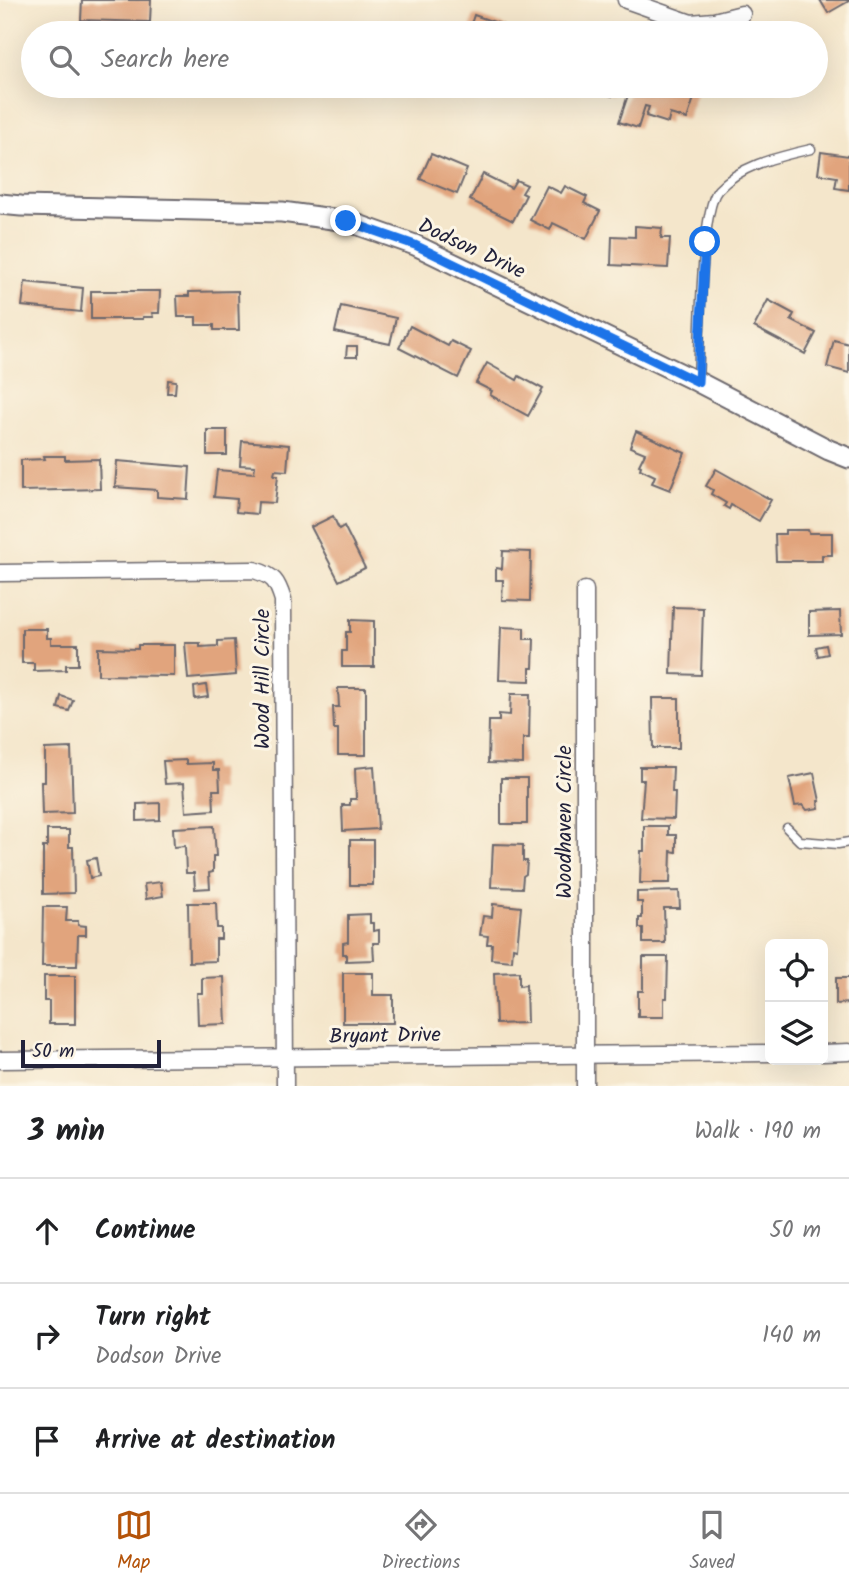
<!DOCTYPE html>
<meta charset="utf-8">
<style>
:root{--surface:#fff;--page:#f2f2f2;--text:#202124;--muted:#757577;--line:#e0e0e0;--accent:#b45309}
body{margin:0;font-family:Kalam,sans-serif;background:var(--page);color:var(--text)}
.controls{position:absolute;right:21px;bottom:21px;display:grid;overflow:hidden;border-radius:10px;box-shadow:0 7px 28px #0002}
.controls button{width:63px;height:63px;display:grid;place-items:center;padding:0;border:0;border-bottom:2px solid var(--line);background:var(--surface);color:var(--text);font:35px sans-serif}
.scale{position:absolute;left:21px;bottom:18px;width:140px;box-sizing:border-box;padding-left:7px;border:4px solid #22223b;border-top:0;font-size:19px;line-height:24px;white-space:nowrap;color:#22223b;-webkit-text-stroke:5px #fcf5e5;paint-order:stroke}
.stop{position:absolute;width:21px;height:21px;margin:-16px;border:5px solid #1a73e8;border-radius:50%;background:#fff}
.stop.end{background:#1a73e8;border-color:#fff;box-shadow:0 2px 7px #0008}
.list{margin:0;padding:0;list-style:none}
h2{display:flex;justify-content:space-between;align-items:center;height:91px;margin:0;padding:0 28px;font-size:30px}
h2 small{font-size:23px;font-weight:400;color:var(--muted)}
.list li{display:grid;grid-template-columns:46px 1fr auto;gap:21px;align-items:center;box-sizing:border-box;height:105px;padding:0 28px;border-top:2px solid var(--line)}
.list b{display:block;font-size:26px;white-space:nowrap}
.list p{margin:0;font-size:23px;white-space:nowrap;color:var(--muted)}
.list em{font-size:23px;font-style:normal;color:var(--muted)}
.icon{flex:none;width:38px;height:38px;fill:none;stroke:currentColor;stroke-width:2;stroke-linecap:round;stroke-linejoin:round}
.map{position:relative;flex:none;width:849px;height:1086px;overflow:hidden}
.search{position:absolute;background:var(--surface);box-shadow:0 7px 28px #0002;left:21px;right:21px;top:21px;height:77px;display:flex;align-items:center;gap:18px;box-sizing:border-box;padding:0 24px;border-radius:38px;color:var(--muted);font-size:26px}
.sheet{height:406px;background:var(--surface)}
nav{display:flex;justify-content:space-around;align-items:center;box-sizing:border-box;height:98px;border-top:2px solid var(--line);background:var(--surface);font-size:19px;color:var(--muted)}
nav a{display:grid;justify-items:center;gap:4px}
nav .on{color:var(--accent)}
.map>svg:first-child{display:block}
.building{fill:#e1a47d}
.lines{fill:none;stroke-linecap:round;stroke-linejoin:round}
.service-casing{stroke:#6c676d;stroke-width:11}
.minor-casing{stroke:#6c676d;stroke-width:19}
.tertiary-casing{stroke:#6c676d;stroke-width:23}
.service{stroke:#fff;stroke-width:8}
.minor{stroke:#fff;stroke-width:16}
.tertiary{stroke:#fff;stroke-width:19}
.route{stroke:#1a73e8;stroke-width:9}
.labels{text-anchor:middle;stroke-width:6;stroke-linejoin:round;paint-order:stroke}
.street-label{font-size:21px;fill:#22223b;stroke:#fcf5e5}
</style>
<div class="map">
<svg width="849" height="1086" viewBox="0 0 849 1086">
<rect width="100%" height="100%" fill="#fcf5e5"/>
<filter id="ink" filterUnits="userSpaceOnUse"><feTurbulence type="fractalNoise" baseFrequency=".0143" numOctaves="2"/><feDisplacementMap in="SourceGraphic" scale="14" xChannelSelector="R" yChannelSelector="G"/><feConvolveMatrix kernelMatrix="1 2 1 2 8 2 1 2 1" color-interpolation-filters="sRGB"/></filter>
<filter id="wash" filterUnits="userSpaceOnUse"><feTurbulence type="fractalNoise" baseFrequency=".00686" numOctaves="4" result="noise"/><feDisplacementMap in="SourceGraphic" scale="28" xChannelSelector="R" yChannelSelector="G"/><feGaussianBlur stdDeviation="1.57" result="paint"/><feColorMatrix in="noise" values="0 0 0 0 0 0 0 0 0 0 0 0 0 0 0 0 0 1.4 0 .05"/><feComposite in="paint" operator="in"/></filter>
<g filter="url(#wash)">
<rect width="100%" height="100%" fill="#f4e6cb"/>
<g id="blocks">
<g class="building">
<path d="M82 0H151L150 22 81 20Z"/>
<path d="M820 0H849V1L828 13Z"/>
<path d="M474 15 506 26 504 33H468Z"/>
<path d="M583 86H616L612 96Z"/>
<path d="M631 86H677L696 92 687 119 670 114 668 123 646 116 649 107 645 106 638 128 619 122Z"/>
<path d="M821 152 849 156V190L835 188 837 177 818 174Z"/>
<path d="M431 154 467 169 457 194 420 179Z"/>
<path d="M483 174 511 188 516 180 527 185 522 193 526 195 513 221 470 200Z"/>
<path d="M547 186 561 193 565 186 587 197 584 203 600 211 586 239 553 223 550 230 530 220Z"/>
<path d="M635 226 662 228 661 238H670L668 268 611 265 612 236 635 237Z"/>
<path d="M25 282 83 288 81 312 22 306Z"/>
<path d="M91 291H160L159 313H152L153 317H143V319H91Z"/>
<path d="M238 291 239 330H214V325H196V317H178L177 296H189V292Z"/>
<path d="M768 300 794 314 791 320 816 333 805 354 754 327Z"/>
<path d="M341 306 396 318 390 344 335 332Z"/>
<path d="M410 326 448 346 451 341 471 351 458 378 399 348Z"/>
<path d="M834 340 849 344V373L827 367Z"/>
<path d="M347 346H357V357H346Z"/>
<path d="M487 363 517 380 519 376 543 389 528 416 490 395 492 391 476 383Z"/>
<path d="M168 380 176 381 175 393H167Z"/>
<rect x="207" y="430" width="20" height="25"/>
<path d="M636 431 685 453 670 490 652 483 655 476 640 469 641 466 639 465 645 453 630 447Z"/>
<path d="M242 441 289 445 287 471 275 470 274 475H278L275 503 258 502 257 514 236 512 237 499 214 497 217 470 254 473 255 466 240 465Z"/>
<path d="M44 456H65V460L99 459 100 489 21 491V460L45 459Z"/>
<path d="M117 461 190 467 188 499 157 497V490L115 487Z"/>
<path d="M716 469 771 500 759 521 731 505 729 509 724 506 726 503 711 494 713 490 706 486Z"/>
<path d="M333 516 339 529 344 526 365 568 339 581 311 527Z"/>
<path d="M785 530H808L809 533H832V555H822V561H776L775 534H785Z"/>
<path d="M503 551 531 552 530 601 502 600 503 580H496V568L502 569Z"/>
<path d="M673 607 703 608 701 675 671 674Z"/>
<path d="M840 611 841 634 809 635V612Z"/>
<path d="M350 620 374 621V667H342V651H346V632H350Z"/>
<path d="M501 627 524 628V639H534L533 668H530V681L499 680Z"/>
<path d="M22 629H47V638H51V644H78V665H66V670L34 671V663H22Z"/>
<path d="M234 640 236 675 188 679 185 643H200V647L218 646V641Z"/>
<path d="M138 645H174V676L98 675V648L138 649Z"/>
<path d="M826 645 828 654 818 656 816 647Z"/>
<path d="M206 685 208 697 195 699 194 687Z"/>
<path d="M338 688H366V755H338V729H334L333 707H339Z"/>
<path d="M511 694H530L529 738H523V764L488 763 489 721H499V714L510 715Z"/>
<path d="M61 696 73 700 69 711 58 708Z"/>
<path d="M652 698H679V748H653Z"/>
<path d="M71 748 73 813 42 814 41 782H45V749Z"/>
<path d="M186 760V764L213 763V770H219L220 790H213L214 810 186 812 184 783 165 784 163 761Z"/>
<path d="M374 766 378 829 343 831 342 805H350V799H356L355 768Z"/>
<path d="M640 767H673L672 792H675L674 819 641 818 644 780H640Z"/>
<path d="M814 773 820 801H818L819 808 807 810 803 805 795 806 789 778Z"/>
<rect x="501" y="778" width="26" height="46"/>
<path d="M160 803V820L137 821V804Z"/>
<path d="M214 826 216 856H213V872L209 873 210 888 195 889 194 873H186L185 846 174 847 173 828Z"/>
<path d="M644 826H668V835H676V852L671 851 670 883H640L641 851H644Z"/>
<path d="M47 830H69V847H73L74 893 43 894V847H47Z"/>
<rect x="350" y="840" width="23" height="45"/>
<path d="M493 844 523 845V861H527L526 874 523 876 522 888 491 887Z"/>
<path d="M96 858 99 876 90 878 87 860Z"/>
<path d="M161 882 163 896 146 899 144 884Z"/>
<path d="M679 891 680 908H664L665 943H643V928H639V918H642V902H637V892Z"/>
<path d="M188 903H216L217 928H221V939H216V961L189 962Z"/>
<path d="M493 904 521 907 517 948 513 947 512 961 491 959 492 944H487L488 936 480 935 483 916 492 917Z"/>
<path d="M43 907H67L66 921H78V925L86 926V935H78L77 966H42Z"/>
<path d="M370 914V923H373V931L379 930V943H373L374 960 346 961V954H343V943L348 942V915Z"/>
<path d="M643 957H668L667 998H664V1017H638V991H643Z"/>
<path d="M519 972V986L526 985 527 1023 496 1024 494 973Z"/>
<path d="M343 973H373V995H393V1023H343Z"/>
<path d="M44 976H75V1024H49V1001H44Z"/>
<path d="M224 977 226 1024 198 1025 197 993H202V978Z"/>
<path d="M836 978H849V1003L836 1004Z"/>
</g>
</g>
</g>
<g filter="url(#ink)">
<use href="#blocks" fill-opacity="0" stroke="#6c676d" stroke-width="2"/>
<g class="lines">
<g class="service-casing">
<g id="service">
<path d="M698 382C700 347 700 211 718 190 742 164 778 157 811 149"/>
<path d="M787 828 800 841 838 844 849 842"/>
</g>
</g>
<g class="minor-casing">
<g id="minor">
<path d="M626 0 691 23 714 21 742 14"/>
<path d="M0 573 254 570C274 576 277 581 283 600L285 1086"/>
<path d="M585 590V1086"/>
<path d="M823 1053 849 1052"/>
<path d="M0 1060 770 1053"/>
</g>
</g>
<g class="tertiary-casing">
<path id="tertiary" d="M0 204 21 206 282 212 347 221 415 245 698 382 829 450 849 458"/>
</g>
<use href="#service" class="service"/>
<use href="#minor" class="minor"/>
<use href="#tertiary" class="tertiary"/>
</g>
</g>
<g class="lines" filter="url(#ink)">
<path class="route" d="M346 221 415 245 698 382 705 242"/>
</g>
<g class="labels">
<g class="street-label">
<text transform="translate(472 248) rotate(25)" y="7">Dodson Drive</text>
<text transform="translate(262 679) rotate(-90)" y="7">Wood Hill Circle</text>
<text transform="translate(564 822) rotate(-90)" y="7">Woodhaven Circle</text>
<text transform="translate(385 1035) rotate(-1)" y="7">Bryant Drive</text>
</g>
</g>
</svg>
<div class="controls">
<button><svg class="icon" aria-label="locate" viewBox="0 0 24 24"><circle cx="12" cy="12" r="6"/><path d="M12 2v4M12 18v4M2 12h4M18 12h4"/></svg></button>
<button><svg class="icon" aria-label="layers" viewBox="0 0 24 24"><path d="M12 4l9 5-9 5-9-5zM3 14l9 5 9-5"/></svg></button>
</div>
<div class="scale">50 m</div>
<div class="stop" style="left:705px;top:242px"></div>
<div class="stop end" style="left:346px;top:221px"></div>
<div class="search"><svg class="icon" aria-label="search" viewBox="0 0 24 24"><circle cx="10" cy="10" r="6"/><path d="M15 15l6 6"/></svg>Search here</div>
</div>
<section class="sheet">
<h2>3 min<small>Walk · 190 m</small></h2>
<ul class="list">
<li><svg class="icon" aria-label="ahead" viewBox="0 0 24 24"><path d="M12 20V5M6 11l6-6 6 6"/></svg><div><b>Continue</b></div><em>50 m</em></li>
<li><svg class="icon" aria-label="right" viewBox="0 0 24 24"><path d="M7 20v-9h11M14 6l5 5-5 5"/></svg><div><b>Turn right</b><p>Dodson Drive</p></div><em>140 m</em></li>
<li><svg class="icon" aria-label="arrive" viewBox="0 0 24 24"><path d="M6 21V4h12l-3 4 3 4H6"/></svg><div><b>Arrive at destination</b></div></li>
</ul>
</section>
<nav>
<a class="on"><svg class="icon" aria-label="map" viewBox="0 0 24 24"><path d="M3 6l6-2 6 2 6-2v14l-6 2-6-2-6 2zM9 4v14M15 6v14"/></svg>Map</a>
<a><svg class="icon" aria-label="directions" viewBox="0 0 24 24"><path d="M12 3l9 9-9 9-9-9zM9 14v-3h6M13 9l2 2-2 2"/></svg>Directions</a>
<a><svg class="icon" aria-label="saved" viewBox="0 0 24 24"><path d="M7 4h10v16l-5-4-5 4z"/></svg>Saved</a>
</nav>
